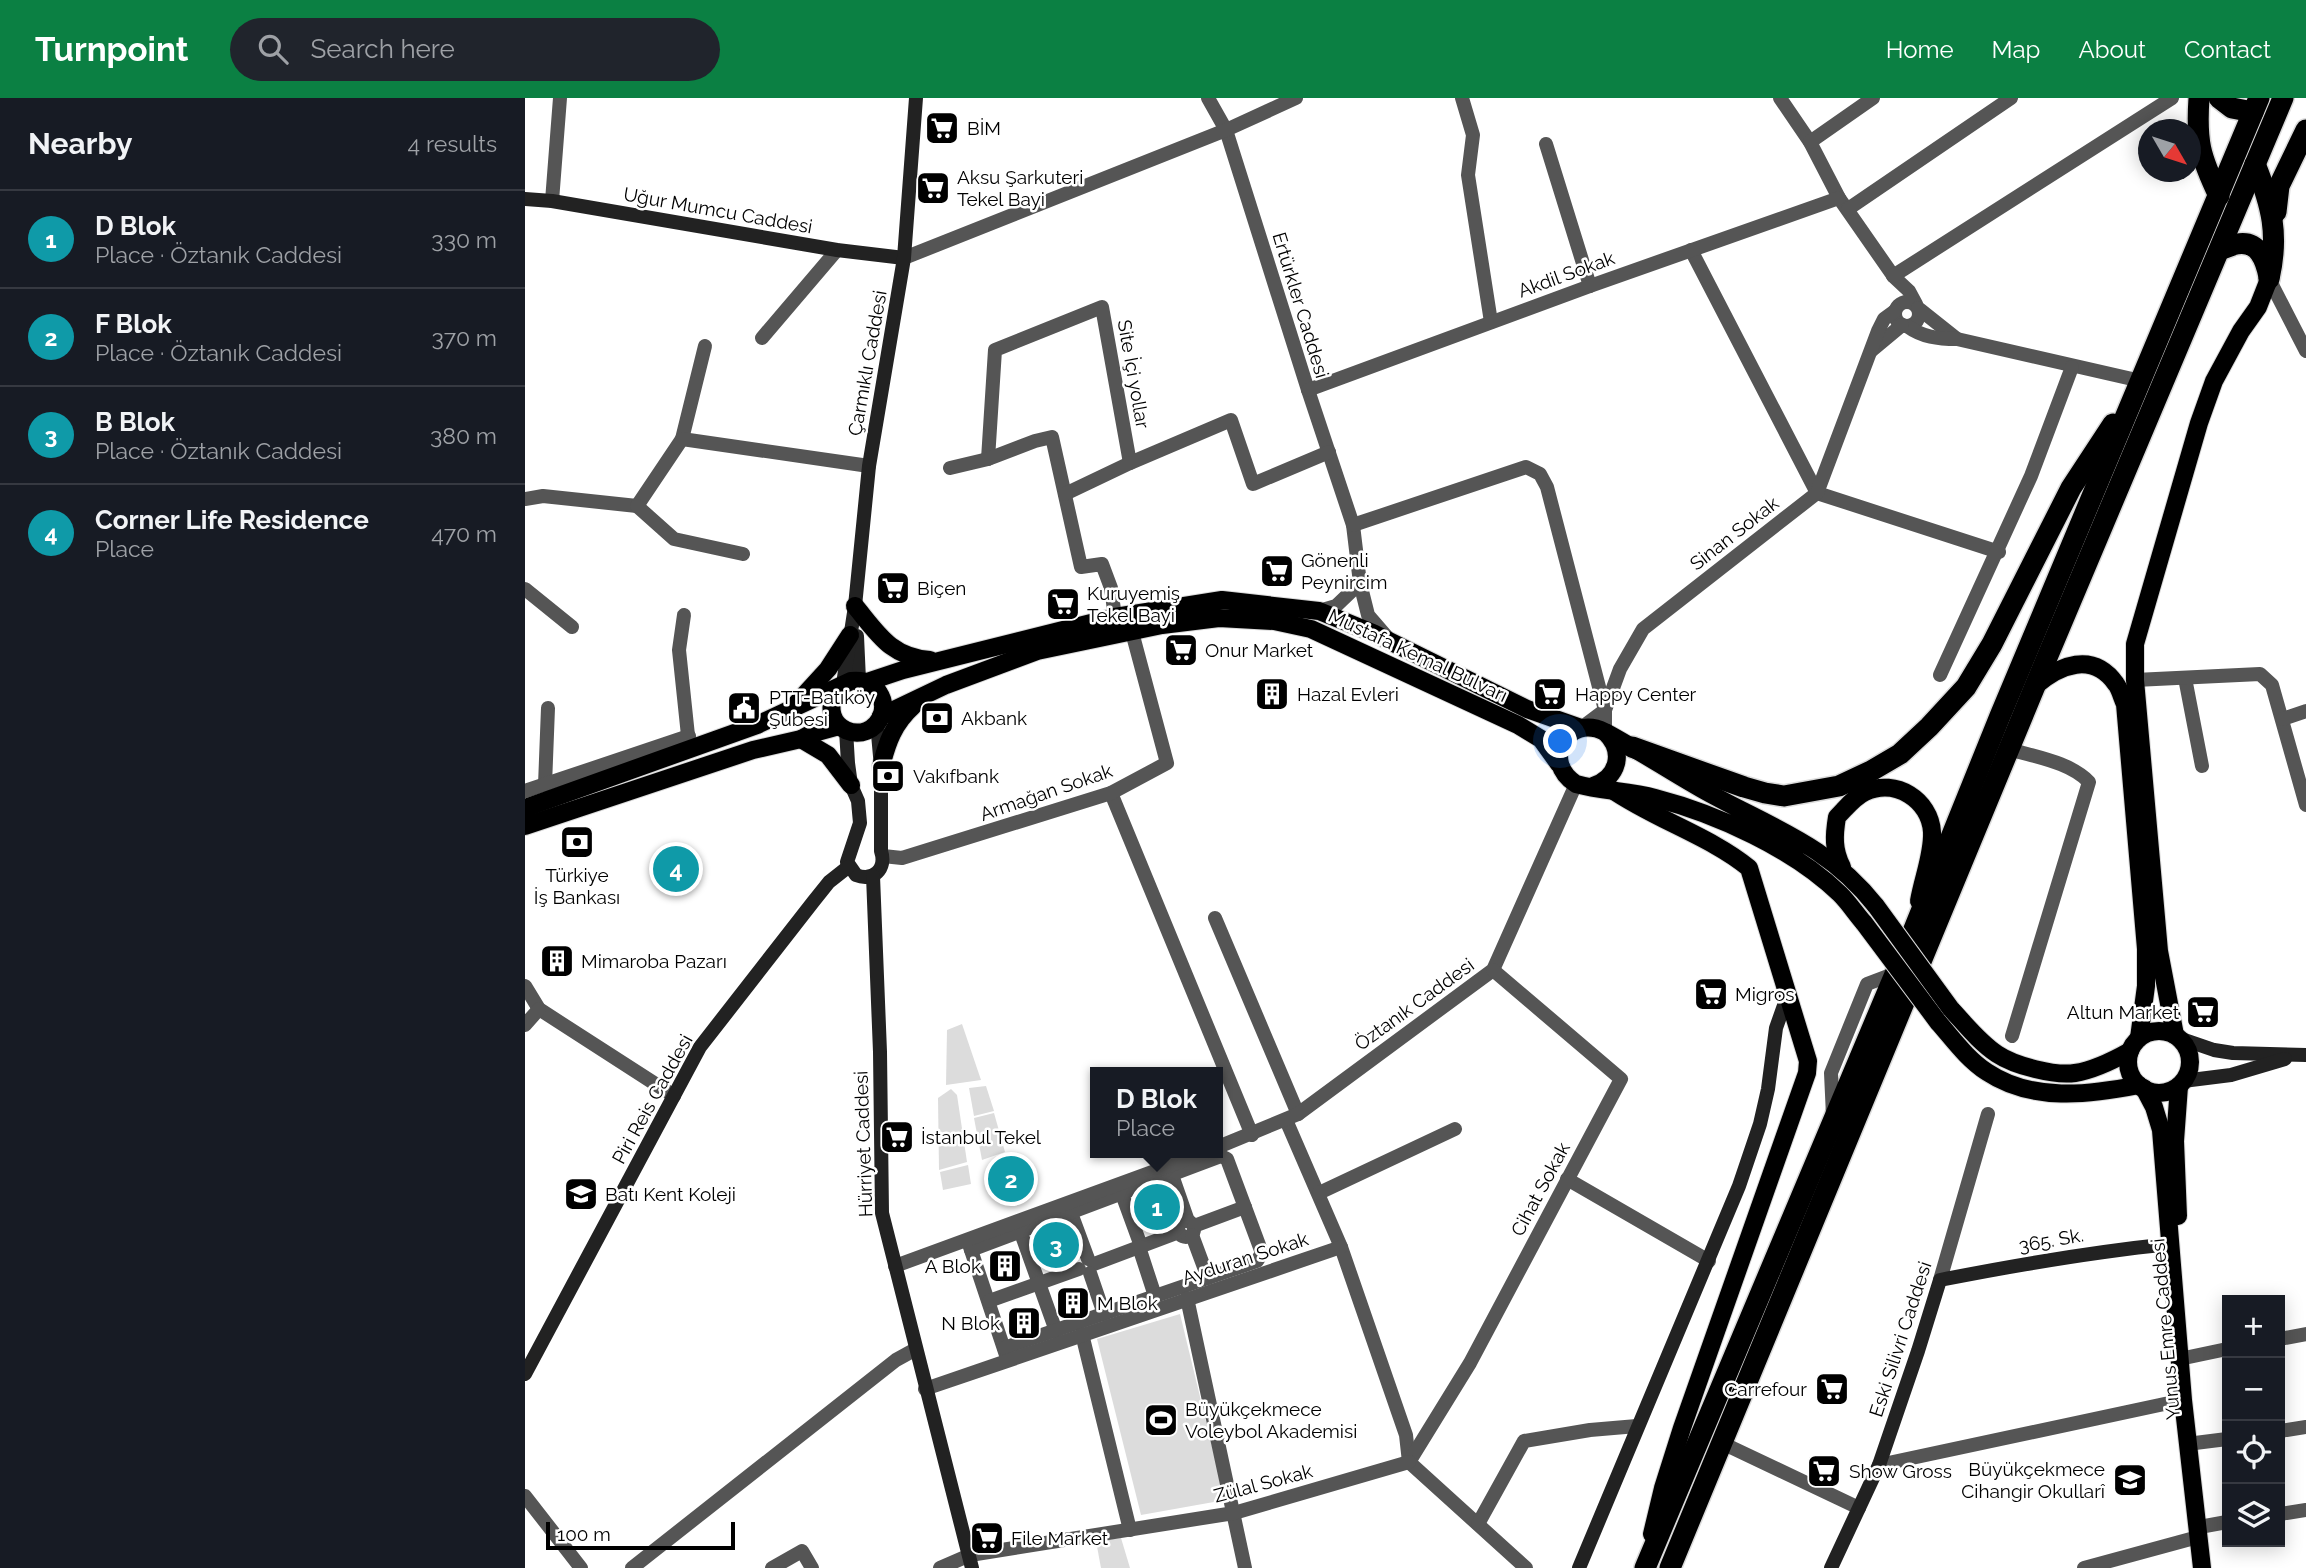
<!DOCTYPE html>
<meta charset="utf-8">
<style>
:root{--surface:#171b24;--page:#20242c;--text:#f1f3f6;--muted:#9ea1a6;--line:#363941;--accent:#0b8043}
body{margin:0;font-family:Raleway,sans-serif;background:var(--page);color:var(--text)}
.controls{position:absolute;right:21px;bottom:21px;display:grid;overflow:hidden;border-radius:0px;box-shadow:0 4px 18px #0003}
.controls button{width:63px;height:63px;display:grid;place-items:center;padding:0;border:0;border-bottom:2px solid var(--line);background:var(--surface);color:var(--text);font:35px sans-serif}
.compass{position:absolute;left:1613px;top:21px;width:63px;height:63px;border-radius:50%;background:var(--surface);box-shadow:0 4px 18px #0003;rotate:129deg}
.scale{position:absolute;left:21px;bottom:18px;width:189px;box-sizing:border-box;padding-left:7px;border:4px solid #000;border-top:0;font-size:19px;line-height:24px;white-space:nowrap;color:#000;-webkit-text-stroke:5px #fff;paint-order:stroke}
.you{position:absolute;left:1036px;top:644px;width:24px;height:24px;margin:-18px;border:5px solid #fff;border-radius:50%;background:#1a73e8;box-shadow:0 0 0 10px #1a73e833}
.badge{display:grid;place-items:center;width:46px;height:46px;border-radius:50%;background:var(--accent);color:#fff;font-size:23px;font-weight:700}
.pin{position:absolute;translate:-50% -50%;border:4px solid #fff;box-shadow:0 2px 7px #0006}
.popup{position:absolute;left:565px;top:969px;width:133px;height:91px;box-sizing:border-box;display:grid;place-content:center;border-radius:0px;background:var(--surface);filter:drop-shadow(0 2px 5px #0005);font-size:23px;white-space:nowrap;color:var(--muted)}
.popup b{font-size:26px;color:var(--text)}
.popup::after{content:'';position:absolute;left:50%;top:100%;margin-left:-14px;border:14px solid transparent;border-top-color:var(--surface)}
.list{margin:0;padding:0;list-style:none}
h2{display:flex;justify-content:space-between;align-items:center;height:91px;margin:0;padding:0 28px;font-size:30px}
h2 small{font-size:23px;font-weight:400;color:var(--muted)}
.list li{display:grid;grid-template-columns:46px 1fr auto;gap:21px;align-items:center;box-sizing:border-box;height:98px;padding:0 28px;border-top:2px solid var(--line)}
.list b{display:block;font-size:26px;white-space:nowrap}
.list p{margin:0;font-size:23px;white-space:nowrap;color:var(--muted)}
.list em{font-size:23px;font-style:normal;color:var(--muted)}
.icon{flex:none;width:38px;height:38px;fill:none;stroke:currentColor;stroke-width:2;stroke-linecap:round;stroke-linejoin:round}
.map{position:relative;flex:none;width:1781px;height:1470px;overflow:hidden}
header{display:flex;align-items:center;gap:42px;box-sizing:border-box;height:98px;padding:0 35px;background:var(--accent);color:#fff}
header strong{font-size:33px}
nav{display:flex;gap:38px;margin-inline-start:auto;font-size:24px}
.search{width:490px;height:63px;background:var(--page);display:flex;align-items:center;gap:18px;box-sizing:border-box;padding:0 24px;border-radius:38px;color:var(--muted);font-size:26px}
main{display:flex}
aside{flex:1;background:var(--surface)}
.map>svg:first-child{display:block}
.green{fill:#dcdcdc}
.lines{fill:none;stroke-linecap:round;stroke-linejoin:round}
.primary-casing{stroke:#dbdbdb;stroke-width:20}
.highway-casing{stroke:#dbdbdb;stroke-width:24}
.street{stroke:#555;stroke-width:14}
.secondary{stroke:#222;stroke-width:14}
.primary{stroke:#000;stroke-width:18}
.highway{stroke:#000;stroke-width:21}
.primary-bridge-casing{stroke:#dbdbdb;stroke-width:20;stroke-linecap:butt}
.primary-bridge{stroke:#000;stroke-width:18}
.labels{text-anchor:middle;stroke-width:5;stroke-linejoin:round;paint-order:stroke}
.poi-label{font-size:19px;fill:#000;stroke:#fff;text-anchor:start}
.street-label{font-size:19px;fill:#000;stroke:#fff}
</style>
<header>
<strong>Turnpoint</strong>
<div class="search"><svg class="icon" aria-label="search" viewBox="0 0 24 24"><circle cx="10" cy="10" r="6"/><path d="M15 15l6 6"/></svg>Search here</div>
<nav><a>Home</a><a>Map</a><a>About</a><a>Contact</a></nav>
</header>
<main>
<aside>
<h2>Nearby<small>4 results</small></h2>
<ul class="list">
<li><span class="badge" style="background:#0f9aa8">1</span><div><b>D Blok</b><p>Place · Öztanık Caddesi</p></div><em>330 m</em></li>
<li><span class="badge" style="background:#0f9aa8">2</span><div><b>F Blok</b><p>Place · Öztanık Caddesi</p></div><em>370 m</em></li>
<li><span class="badge" style="background:#0f9aa8">3</span><div><b>B Blok</b><p>Place · Öztanık Caddesi</p></div><em>380 m</em></li>
<li><span class="badge" style="background:#0f9aa8">4</span><div><b>Corner Life Residence</b><p>Place</p></div><em>470 m</em></li>
</ul>
</aside>
<div class="map">
<svg width="1781" height="1470" viewBox="0 0 1781 1470">
<rect width="100%" height="100%" fill="#fff"/>
<g class="green">
<path d="M437 926 456 982 421 987 422 932Z"/>
<path d="M461 988 469 1013 449 1018 444 990Z"/>
<path d="M426 991 432 997 442 1064 414 1072 413 1000Z"/>
<path d="M469 1015 480 1054 457 1062 449 1020Z"/>
<path d="M443 1067 446 1086 418 1092 415 1074Z"/>
<path d="M655 1216 700 1402 616 1417 572 1241Z"/>
<path d="M596 1440 605 1470H576L571 1443Z"/>
</g>
<g class="lines">
<g class="primary-casing">
<g id="primary">
<path d="M330 508C353 536 366 559 405 562"/>
<path d="M342 584 378 572 590 519 697 502 794 513 848 535 1002 611 1056 630"/>
<path d="M1510 588C1534 567 1568 553 1591 586 1595 591 1597 600 1600 606L1621 851V888L1614 940"/>
<path d="M271 606 303 571 325 537"/>
<path d="M356 618 421 587 512 553 637 527 694 520 749 523 786 531 993 627 1016 641 1034 666"/>
<path d="M276 641 303 657 326 687"/>
<path d="M356 669C362 644 369 625 388 608"/>
<path d="M1068 688C1093 680 1100 654 1081 635"/>
<path d="M1086 691C1129 721 1185 738 1224 770L1283 963 1282 975 1157 1330 1138 1390 1127 1436"/>
<path d="M0 710 232 627 326 583C337 582 348 584 354 595 358 601 359 609 357 616 345 651 289 633 312 591"/>
<path d="M0 728 228 652 276 641 285 636 314 628"/>
<path d="M1317 769C1308 752 1309 737 1312 719 1321 710 1329 699 1340 694 1371 680 1405 702 1407 734 1408 756 1398 780 1394 803"/>
<path d="M1339 825C1331 816 1324 805 1315 796 1269 751 1192 716 1130 700 1104 693 1076 693 1051 686 1015 663 1042 615 1080 634 1115 653 1148 675 1182 694 1247 730 1303 747 1351 808"/>
<path d="M1426 911C1440 926 1454 944 1472 956 1490 968 1530 978 1550 975 1570 972 1589 962 1605 953"/>
<path d="M1413 924C1428 941 1442 961 1462 974 1507 1004 1564 997 1614 987"/>
<circle cx="1634" cy="964" r="31"/>
<path d="M1650 937 1634 853 1610 582V546L1674 325 1689 283 1716 233 1733 209 1744 181"/>
<path d="M1619 990 1629 1009 1636 1032 1658 1302 1677 1470"/>
<path d="M1653 1118 1650 1043 1654 988"/>
</g>
</g>
<g class="highway-casing">
<g id="highway">
<path d="M1674 0C1671 44 1675 58 1694 98"/>
<path d="M1694 0 1707 10 1728 14"/>
<path d="M1730 66C1747 108 1754 137 1744 181"/>
<path d="M1751 114 1754 88 1781 32"/>
<path d="M1696 151C1702 150 1706 147 1712 146 1734 142 1741 163 1744 179"/>
<path d="M1107 649 1219 689 1240 695 1259 698 1314 688 1346 673 1375 656 1404 629 1441 589 1467 546 1546 390 1588 326"/>
<path d="M1120 1470 1389 831 1475 618 1734 0"/>
<path d="M1145 1470 1510 588 1758 0"/>
</g>
</g>
<g class="street">
<path d="M683 0 701 32 783 292 828 427 835 485 843 517 862 539"/>
<path d="M937 0 948 37 943 77 966 224"/>
<path d="M1255 0 1285 44 1314 100 1369 179 1384 193 1391 206"/>
<path d="M1285 44 1348 0"/>
<path d="M1021 46 1065 188"/>
<path d="M27 103 35 0"/>
<path d="M1323 111 1486 0"/>
<path d="M1166 152 1292 395 1474 454"/>
<path d="M379 160 701 32 771 0"/>
<path d="M1368 178 1647 0"/>
<path d="M1744 181 1781 253"/>
<circle cx="1382" cy="216" r="12"/>
<path d="M1393 210 1432 241"/>
<path d="M1382 228C1397 239 1413 241 1432 241L1616 283"/>
<path d="M237 240 312 152"/>
<path d="M1347 252 1377 227"/>
<path d="M783 292 1065 188 1314 100"/>
<path d="M157 341 180 248"/>
<path d="M463 361 470 252 577 209 605 365 706 322 728 386 804 354"/>
<path d="M425 370 463 361 510 343 527 339 556 469 577 466 586 490 590 519"/>
<path d="M540 396 605 365"/>
<path d="M0 401 18 398 112 408"/>
<path d="M112 408 157 341 344 368"/>
<path d="M112 408 149 441 218 456"/>
<path d="M828 427 1001 369 1015 376 1022 389 1080 612 1056 630"/>
<path d="M0 491 47 529"/>
<path d="M794 513 811 508 835 485"/>
<path d="M159 517 154 552 164 647"/>
<path d="M1415 577 1506 378 1547 269"/>
<path d="M1660 580 1677 668"/>
<path d="M1610 582 1735 576 1747 587 1781 707"/>
<path d="M1758 621 1781 613"/>
<path d="M1080 634V612L1095 571 1118 531 1292 395 1353 233 1359 221 1370 213"/>
<path d="M1484 651C1510 659 1545 664 1564 684L1487 938"/>
<path d="M20 687 23 610"/>
<path d="M0 693 164 638"/>
<path d="M586 695 727 1037"/>
<path d="M358 758 377 760 586 695 642 665 607 534"/>
<path d="M690 820 773 1016"/>
<path d="M0 888 14 911 149 998"/>
<path d="M0 927 14 911"/>
<path d="M1308 1018 1306 975 1342 886 1371 875"/>
<path d="M761 1022 816 1149 881 1337 884 1364"/>
<path d="M693 1049 773 1016 968 872 1051 686"/>
<path d="M647 1077 663 1123"/>
<path d="M1042 1081 1184 1163"/>
<path d="M794 1095 930 1031"/>
<path d="M597 1096 616 1148"/>
<path d="M546 1115 563 1161"/>
<circle cx="661" cy="1131" r="8"/>
<path d="M669 1128 720 1109"/>
<path d="M496 1135 531 1233"/>
<path d="M667 1137 683 1180"/>
<path d="M443 1143 481 1257"/>
<path d="M614 1149 630 1198"/>
<path d="M446 1152 696 1058 702 1061 737 1155 732 1163 479 1250"/>
<path d="M569 1166 654 1134"/>
<path d="M370 1168 679 1055"/>
<path d="M565 1175 579 1216"/>
<path d="M1415 1182 1463 1016"/>
<path d="M662 1200 720 1470"/>
<path d="M464 1203 554 1171"/>
<path d="M557 1236 605 1432"/>
<path d="M1755 1241 1781 1236"/>
<path d="M1664 1259 1702 1251"/>
<path d="M400 1291 816 1149"/>
<path d="M1755 1333 1781 1329"/>
<path d="M1197 1345 1334 1410"/>
<path d="M1670 1345 1702 1341"/>
<path d="M884 1364 945 1265 1096 981 968 872"/>
<path d="M884 1364 1001 1470"/>
<path d="M1354 1367 1658 1302"/>
<path d="M0 1398 56 1470"/>
<path d="M1755 1416 1781 1412"/>
<path d="M953 1426 999 1343 1065 1332 1112 1328"/>
<path d="M1680 1428 1702 1424"/>
<path d="M107 1470 371 1262 391 1251"/>
<path d="M247 1470 277 1453 287 1470"/>
<path d="M415 1470 445 1457 709 1415 884 1364"/>
<path d="M1559 1470 1673 1439"/>
</g>
<g class="secondary">
<path d="M0 101 27 103 312 152 379 160"/>
<path d="M332 538 334 582"/>
<path d="M318 586 330 508 344 368 379 160 391 0"/>
<path d="M321 632 323 665 326 687 333 703 335 725 322 764 331 777C348 784 362 771 356 753V669L352 625"/>
<path d="M348 778 355 954 357 1115 447 1470"/>
<path d="M1654 940 1689 952 1708 955 1781 957"/>
<path d="M1658 983 1706 977 1760 961"/>
<path d="M0 1276 175 949 288 804 304 784 323 769"/>
<path d="M1054 1470 1214 1088 1235 1026 1243 991 1251 930 1262 899"/>
<path d="M1306 1470 1354 1367 1393 1253 1415 1182C1491 1167 1567 1154 1645 1146"/>
</g>
<use href="#primary" class="primary"/>
<use href="#highway" class="highway"/>
<g class="primary-bridge-casing">
<g id="primary-bridge">
<path d="M1351 808 1426 911"/>
<path d="M1339 825 1413 924"/>
</g>
</g>
<use href="#primary-bridge" class="primary-bridge"/>
</g>
<defs>
<g id="supermarket-square" transform="scale(1.75)"><rect x="-9" y="-9" width="18" height="18" rx="4" fill="#000" stroke="#fff"/><path d="M-6-5.5h2.5l.6 2H6L4.5 2H-2.5L-4.4-4H-6ZM-1.5 3.2a1.3 1.3 0 1 0 .1 0ZM3 3.2a1.3 1.3 0 1 0 .1 0Z" fill="#fff"/></g>
<g id="building-square" transform="scale(1.75)"><rect x="-9" y="-9" width="18" height="18" rx="4" fill="#000" stroke="#fff"/><path d="M-4-6H4V6H1V3H-1V6H-4ZM-2.5-4.3h1.7v1.8h-1.7ZM.8-4.3h1.7v1.8H.8ZM-2.5-1h1.7V.8h-1.7ZM.8-1h1.7V.8H.8Z" fill="#fff"/></g>
<g id="civic-square" transform="scale(1.75)"><rect x="-9" y="-9" width="18" height="18" rx="4" fill="#000" stroke="#fff"/><path d="M-.6-6.5H3V-4.5H.6V-3L4-1V1h2V6H-6V1h2V-1L-.6-3ZM-1.2 2.5V6h2.4V2.5Z" fill="#fff"/></g>
<g id="bank-square" transform="scale(1.75)"><rect x="-9" y="-9" width="18" height="18" rx="4" fill="#000" stroke="#fff"/><path d="M-6-4H6V4H-6ZM0-2.3a2.3 2.3 0 1 0 0 4.6a2.3 2.3 0 1 0 0-4.6Z" fill="#fff"/></g>
<g id="school-square" transform="scale(1.75)"><rect x="-9" y="-9" width="18" height="18" rx="4" fill="#000" stroke="#fff"/><path d="M0-5L7-2L0 1L-7-2ZM-4 1L0 2.5L4 1V4Q0 6-4 4Z" fill="#fff"/></g>
<g id="stadium-square" transform="scale(1.75)"><rect x="-9" y="-9" width="18" height="18" rx="4" fill="#000" stroke="#fff"/><path d="M0-5a6.5 5 0 1 0 0 10a6.5 5 0 1 0 0-10ZM-3.5-1.8h7v3.6h-7Z" fill="#fff"/></g>
</defs>
<g fill-rule="evenodd">
<use href="#supermarket-square" x="417" y="30"/>
<use href="#supermarket-square" x="408" y="90"/>
<use href="#supermarket-square" x="752" y="473"/>
<use href="#supermarket-square" x="368" y="490"/>
<use href="#supermarket-square" x="538" y="506"/>
<use href="#supermarket-square" x="656" y="552"/>
<use href="#building-square" x="747" y="596"/>
<use href="#supermarket-square" x="1025" y="596"/>
<use href="#civic-square" x="219" y="610"/>
<use href="#bank-square" x="412" y="620"/>
<use href="#bank-square" x="363" y="678"/>
<use href="#bank-square" x="52" y="744"/>
<use href="#building-square" x="32" y="863"/>
<use href="#supermarket-square" x="1186" y="896"/>
<use href="#supermarket-square" x="1678" y="914"/>
<use href="#supermarket-square" x="372" y="1039"/>
<use href="#school-square" x="56" y="1096"/>
<use href="#building-square" x="480" y="1168"/>
<use href="#building-square" x="548" y="1205"/>
<use href="#building-square" x="499" y="1225"/>
<use href="#supermarket-square" x="1307" y="1291"/>
<use href="#stadium-square" x="636" y="1322"/>
<use href="#supermarket-square" x="1299" y="1373"/>
<use href="#school-square" x="1605" y="1382"/>
<use href="#supermarket-square" x="462" y="1440"/>
</g>
<g class="labels">
<g class="poi-label">
<text x="442" y="37">BİM</text>
<text x="432" y="86">Aksu Şarkuteri<tspan x="432" dy="22">Tekel Bayi</tspan></text>
<text x="776" y="469">Gönenli<tspan x="776" dy="22">Peynircim</tspan></text>
<text x="392" y="497">Biçen</text>
<text x="562" y="502">Kuruyemiş<tspan x="562" dy="22">Tekel Bayi</tspan></text>
<text x="680" y="559">Onur Market</text>
<text x="772" y="603">Hazal Evleri</text>
<text x="1050" y="603">Happy Center</text>
<text x="244" y="606">PTT-Batıköy<tspan x="244" dy="22">Şubesi</tspan></text>
<text x="436" y="627">Akbank</text>
<text x="388" y="685">Vakıfbank</text>
<text x="52" y="784" text-anchor="middle">Türkiye<tspan x="52" dy="22">İş Bankası</tspan></text>
<text x="56" y="870">Mimaroba Pazarı</text>
<text x="1210" y="903">Migros</text>
<text x="1654" y="921" text-anchor="end">Altun Market</text>
<text x="396" y="1046">İstanbul Tekel</text>
<text x="80" y="1103">Batı Kent Koleji</text>
<text x="456" y="1175" text-anchor="end">A Blok</text>
<text x="572" y="1212">M Blok</text>
<text x="475" y="1232" text-anchor="end">N Blok</text>
<text x="1282" y="1298" text-anchor="end">Carrefour</text>
<text x="660" y="1318">Büyükçekmece<tspan x="660" dy="22">Voleybol Akademisi</tspan></text>
<text x="1580" y="1378" text-anchor="end">Büyükçekmece<tspan x="1580" dy="22">Cihangir Okullarî</tspan></text>
<text x="1324" y="1380">Show Gross</text>
<text x="486" y="1447">File Market</text>
</g>
<g class="street-label">
<text transform="translate(193 112) rotate(10)" y="7">Uğur Mumcu Caddesi</text>
<text transform="translate(1041 176) rotate(-20)" y="7">Akdil Sokak</text>
<text transform="translate(776 207) rotate(73)" y="7">Ertürkler Caddesi</text>
<text transform="translate(342 265) rotate(-80)" y="7">Çarmıklı Caddesi</text>
<text transform="translate(609 276) rotate(80)" y="7">Site İçi yollar</text>
<text transform="translate(1209 435) rotate(-38)" y="7">Sinan Sokak</text>
<text transform="translate(893 557) rotate(25)" y="7">Mustafa Kemal Bulvarı</text>
<text transform="translate(521 694) rotate(-19)" y="7">Armağan Sokak</text>
<text transform="translate(889 906) rotate(-36)" y="7">Öztanık Caddesi</text>
<text transform="translate(127 1001) rotate(-61)" y="7">Piri Reis Caddesi</text>
<text transform="translate(338 1046) rotate(-92)" y="7">Hürriyet Caddesi</text>
<text transform="translate(1015 1091) rotate(-62)" y="7">Cihat Sokak</text>
<text transform="translate(1526 1142) rotate(-10)" y="7">365. Sk.</text>
<text transform="translate(720 1160) rotate(-18)" y="7">Ayduran Sokak</text>
<text transform="translate(1640 1231) rotate(-95)" y="7">Yunus Emre Caddesi</text>
<text transform="translate(1375 1241) rotate(-72)" y="7">Eski Silivri Caddesi</text>
<text transform="translate(738 1385) rotate(-15)" y="7">Zülal Sokak</text>
</g>
</g>
</svg>
<div class="controls">
<button>+</button>
<button>−</button>
<button><svg class="icon" aria-label="locate" viewBox="0 0 24 24"><circle cx="12" cy="12" r="6"/><path d="M12 2v4M12 18v4M2 12h4M18 12h4"/></svg></button>
<button><svg class="icon" aria-label="layers" viewBox="0 0 24 24"><path d="M12 4l9 5-9 5-9-5zM3 14l9 5 9-5"/></svg></button>
</div>
<svg class="compass" viewBox="-18 -18 36 36"><path d="M0-13l5 13h-10z" fill="#e53935"/><path d="M0 13l5-13h-10z" fill="#9ea1a6"/></svg>
<div class="scale">100 m</div>
<div class="you"></div>
<div class="pin badge" style="left:632px;top:1109px;background:#0f9aa8">1</div>
<div class="popup"><b>D Blok</b>Place</div>
<div class="pin badge" style="left:486px;top:1081px;background:#0f9aa8">2</div>
<div class="pin badge" style="left:531px;top:1147px;background:#0f9aa8">3</div>
<div class="pin badge" style="left:151px;top:771px;background:#0f9aa8">4</div>
</div>
</main>
